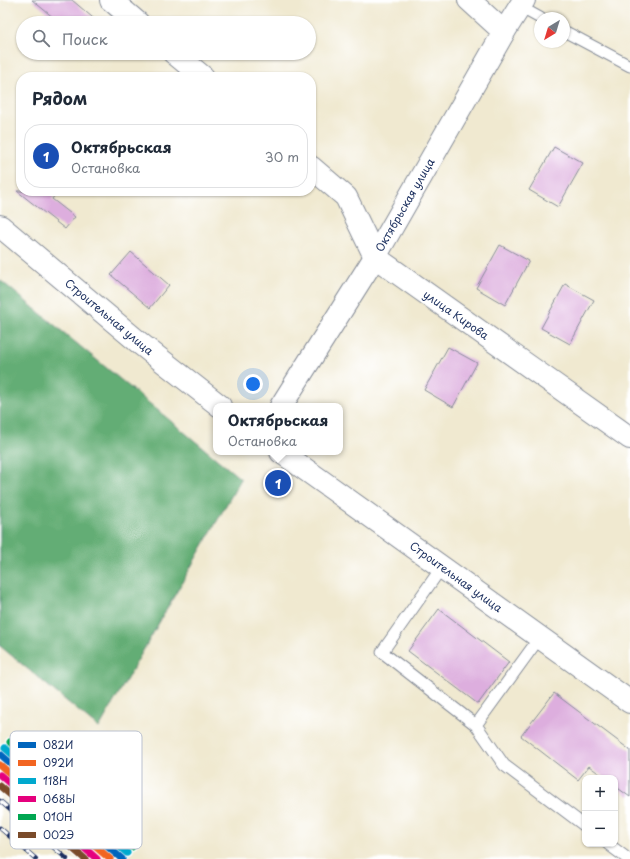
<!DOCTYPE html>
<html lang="ru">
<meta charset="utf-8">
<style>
:root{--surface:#fff;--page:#f2f2f3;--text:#1f2937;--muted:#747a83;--line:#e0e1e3;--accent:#2563eb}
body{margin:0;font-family:"Playpen Sans",sans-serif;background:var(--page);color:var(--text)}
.controls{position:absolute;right:12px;bottom:12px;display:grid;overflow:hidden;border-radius:8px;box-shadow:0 1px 3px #0004}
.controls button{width:36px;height:36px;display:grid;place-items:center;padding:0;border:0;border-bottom:1px solid var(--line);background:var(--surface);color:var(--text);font:20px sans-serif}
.compass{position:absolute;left:534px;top:12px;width:36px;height:36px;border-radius:50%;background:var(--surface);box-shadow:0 1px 3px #0004;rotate:218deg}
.you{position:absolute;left:253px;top:384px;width:14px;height:14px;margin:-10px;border:3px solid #fff;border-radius:50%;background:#1a73e8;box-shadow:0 0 0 6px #1a73e833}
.badge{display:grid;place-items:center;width:26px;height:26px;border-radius:50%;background:var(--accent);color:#fff;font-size:13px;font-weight:700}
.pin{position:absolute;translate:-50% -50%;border:2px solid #fff;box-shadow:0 1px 4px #0006}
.popup{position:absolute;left:213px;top:403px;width:130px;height:52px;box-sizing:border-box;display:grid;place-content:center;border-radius:8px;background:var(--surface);filter:drop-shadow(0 1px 3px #0005);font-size:13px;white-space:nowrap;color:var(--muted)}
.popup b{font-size:15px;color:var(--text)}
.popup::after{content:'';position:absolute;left:50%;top:100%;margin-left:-8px;border:8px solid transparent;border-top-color:var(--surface)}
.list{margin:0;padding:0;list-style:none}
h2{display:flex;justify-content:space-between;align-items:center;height:52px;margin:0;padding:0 16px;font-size:17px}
h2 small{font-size:13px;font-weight:400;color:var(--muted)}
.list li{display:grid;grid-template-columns:26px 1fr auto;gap:12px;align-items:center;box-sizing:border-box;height:64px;margin:0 8px 8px;padding:0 8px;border:1px solid var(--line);border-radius:16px}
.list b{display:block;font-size:15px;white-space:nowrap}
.list p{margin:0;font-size:13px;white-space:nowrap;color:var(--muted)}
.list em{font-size:13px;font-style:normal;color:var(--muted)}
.icon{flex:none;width:22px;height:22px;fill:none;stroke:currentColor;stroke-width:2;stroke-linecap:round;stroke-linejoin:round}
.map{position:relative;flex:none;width:630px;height:859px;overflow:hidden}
.search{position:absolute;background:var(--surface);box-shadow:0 1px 3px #0004;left:16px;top:16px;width:300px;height:44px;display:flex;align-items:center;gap:10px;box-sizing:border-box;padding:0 14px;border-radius:22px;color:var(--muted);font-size:15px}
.panel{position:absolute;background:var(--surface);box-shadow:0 1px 3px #0004;left:16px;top:72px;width:300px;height:124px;border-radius:16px}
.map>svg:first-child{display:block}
.forest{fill:#64ad75;stroke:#406e6a}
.building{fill:#ddaede}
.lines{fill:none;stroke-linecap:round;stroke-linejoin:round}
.service-casing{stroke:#868c97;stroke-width:13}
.minor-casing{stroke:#868c97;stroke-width:24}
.primary-casing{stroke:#868c97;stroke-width:24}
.service{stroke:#fff;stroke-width:11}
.minor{stroke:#fff;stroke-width:22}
.primary{stroke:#fff;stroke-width:22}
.rail-casing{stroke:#1b2f5e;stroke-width:4.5}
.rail{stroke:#fff;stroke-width:3;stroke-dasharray:9;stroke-linecap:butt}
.rail-1-casing{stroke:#fff;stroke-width:10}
.rail-2-casing{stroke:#fff;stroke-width:10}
.rail-3-casing{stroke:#fff;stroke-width:10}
.rail-4-casing{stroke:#fff;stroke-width:10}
.rail-5-casing{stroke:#fff;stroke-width:10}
.rail-6-casing{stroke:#fff;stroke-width:10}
.rail-1{stroke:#0065bd;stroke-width:7}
.rail-2{stroke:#f26522;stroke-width:7}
.rail-3{stroke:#00a9ce;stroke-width:7}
.rail-4{stroke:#e5007d;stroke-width:7}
.rail-5{stroke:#00a651;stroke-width:7}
.rail-6{stroke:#7a4b2a;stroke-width:7}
.labels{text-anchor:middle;stroke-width:3.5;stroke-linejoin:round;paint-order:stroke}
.street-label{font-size:11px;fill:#1b2f5e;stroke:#fff}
.key{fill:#fff;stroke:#bbc1cf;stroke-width:1}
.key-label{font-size:11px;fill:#1b2f5e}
</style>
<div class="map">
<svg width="630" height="859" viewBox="0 0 630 859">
<rect width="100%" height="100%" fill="#fff"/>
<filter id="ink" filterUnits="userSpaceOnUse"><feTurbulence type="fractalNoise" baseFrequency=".025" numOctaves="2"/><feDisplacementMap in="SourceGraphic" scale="8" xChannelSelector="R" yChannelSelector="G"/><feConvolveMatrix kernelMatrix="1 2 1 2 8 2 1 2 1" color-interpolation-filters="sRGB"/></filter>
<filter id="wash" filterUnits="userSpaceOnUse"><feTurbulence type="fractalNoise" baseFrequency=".012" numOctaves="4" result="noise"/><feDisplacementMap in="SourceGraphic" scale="16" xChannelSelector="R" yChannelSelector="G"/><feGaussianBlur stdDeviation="0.9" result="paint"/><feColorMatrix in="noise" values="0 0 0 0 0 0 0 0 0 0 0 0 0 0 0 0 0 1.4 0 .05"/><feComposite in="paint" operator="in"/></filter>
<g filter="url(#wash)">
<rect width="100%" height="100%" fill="#f0e9d0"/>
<path class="forest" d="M0 280 241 479 99 728 0 646Z"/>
<g id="blocks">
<g class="building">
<path d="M32 0H72L99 23H60Z"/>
<path d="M554 147 583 163 558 207 529 190Z"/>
<path d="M17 191H58L52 199 75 217 65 229Z"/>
<path d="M500 245 529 261 505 305 476 288Z"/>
<path d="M131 252 169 285 150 308 111 275Z"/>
<path d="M565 284 594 300 570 344 541 328Z"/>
<path d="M448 347 477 363 453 407 424 390Z"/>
<path d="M439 609 509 662 478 704 408 651Z"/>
<path d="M554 693 630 750V797L615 786V778H605L589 766 578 780 521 736Z"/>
</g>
</g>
</g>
<g filter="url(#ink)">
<use href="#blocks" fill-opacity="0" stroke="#868c97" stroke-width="1"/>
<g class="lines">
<g class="service-casing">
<g id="service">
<path d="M520 7 540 18"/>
<path d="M564 31 630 66"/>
<path d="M442 567 382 652 476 725"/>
<path d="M540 637 476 725 504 765 585 826"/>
<path d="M608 844 628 859"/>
</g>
</g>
<g class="minor-casing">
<g id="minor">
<path d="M111 0 138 23"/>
<path d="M469 0 504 32"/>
<path d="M174 53 203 77"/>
<path d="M311 167 346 197 375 257 630 438"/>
<path d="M281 406 375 257 504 32 524 0"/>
</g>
</g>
<g class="primary-casing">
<g id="primary">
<path d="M0 226 142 345 220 406"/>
<path d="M281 452 630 702"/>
</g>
</g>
<use href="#service" class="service"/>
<use href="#minor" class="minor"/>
<use href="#primary" class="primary"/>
<g class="rail-casing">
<g id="rail">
<path d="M0 801 67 859"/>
<path d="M0 828 36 859"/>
</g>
</g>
<use href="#rail" class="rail"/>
<g class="rail-1-casing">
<path id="rail-1" d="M0 754 122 859"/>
</g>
<g class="rail-2-casing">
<path id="rail-2" d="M0 765 110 859"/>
</g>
<g class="rail-3-casing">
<path id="rail-3" d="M5 748 127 853"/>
</g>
<g class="rail-4-casing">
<path id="rail-4" d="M0 775 97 859"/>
</g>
<g class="rail-5-casing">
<path id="rail-5" d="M10 742 132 847"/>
</g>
<g class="rail-6-casing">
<path id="rail-6" d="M0 786 85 859"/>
</g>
<use href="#rail-1" class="rail-1"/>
<use href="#rail-2" class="rail-2"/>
<use href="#rail-3" class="rail-3"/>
<use href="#rail-4" class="rail-4"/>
<use href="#rail-5" class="rail-5"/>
<use href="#rail-6" class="rail-6"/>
</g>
</g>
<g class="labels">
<g class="street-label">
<text transform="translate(405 205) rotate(-60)" y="4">Октябрьская улица</text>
<text transform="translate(456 315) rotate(35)" y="4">улица Кирова</text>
<text transform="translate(109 317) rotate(40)" y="4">Строительная улица</text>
<text transform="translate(456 577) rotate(36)" y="4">Строительная улица</text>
</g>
</g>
<rect x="10" y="731" width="132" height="118" rx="6" class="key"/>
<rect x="18" y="742" width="18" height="6" fill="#0065bd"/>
<rect x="18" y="760" width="18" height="6" fill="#f26522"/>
<rect x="18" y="778" width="18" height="6" fill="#00a9ce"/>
<rect x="18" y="796" width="18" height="6" fill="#e5007d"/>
<rect x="18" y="814" width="18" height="6" fill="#00a651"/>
<rect x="18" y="832" width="18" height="6" fill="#7a4b2a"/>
<g class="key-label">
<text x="43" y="749">082И</text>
<text x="43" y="767">092И</text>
<text x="43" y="785">118Н</text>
<text x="43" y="803">068Ы</text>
<text x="43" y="821">010Н</text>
<text x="43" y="839">002Э</text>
</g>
</svg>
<div class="controls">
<button>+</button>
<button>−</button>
</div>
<svg class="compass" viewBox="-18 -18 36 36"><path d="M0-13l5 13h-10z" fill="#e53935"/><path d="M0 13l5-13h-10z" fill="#747a83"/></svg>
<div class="you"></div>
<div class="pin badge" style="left:278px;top:483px;background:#1a4fb4">1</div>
<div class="popup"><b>Октябрьская</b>Остановка</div>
<div class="search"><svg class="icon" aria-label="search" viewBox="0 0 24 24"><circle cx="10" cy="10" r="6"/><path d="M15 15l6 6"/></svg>Поиск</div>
<section class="panel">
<h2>Рядом<small></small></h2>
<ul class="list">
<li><span class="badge" style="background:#1a4fb4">1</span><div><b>Октябрьская</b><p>Остановка</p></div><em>30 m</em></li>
</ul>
</section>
</div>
